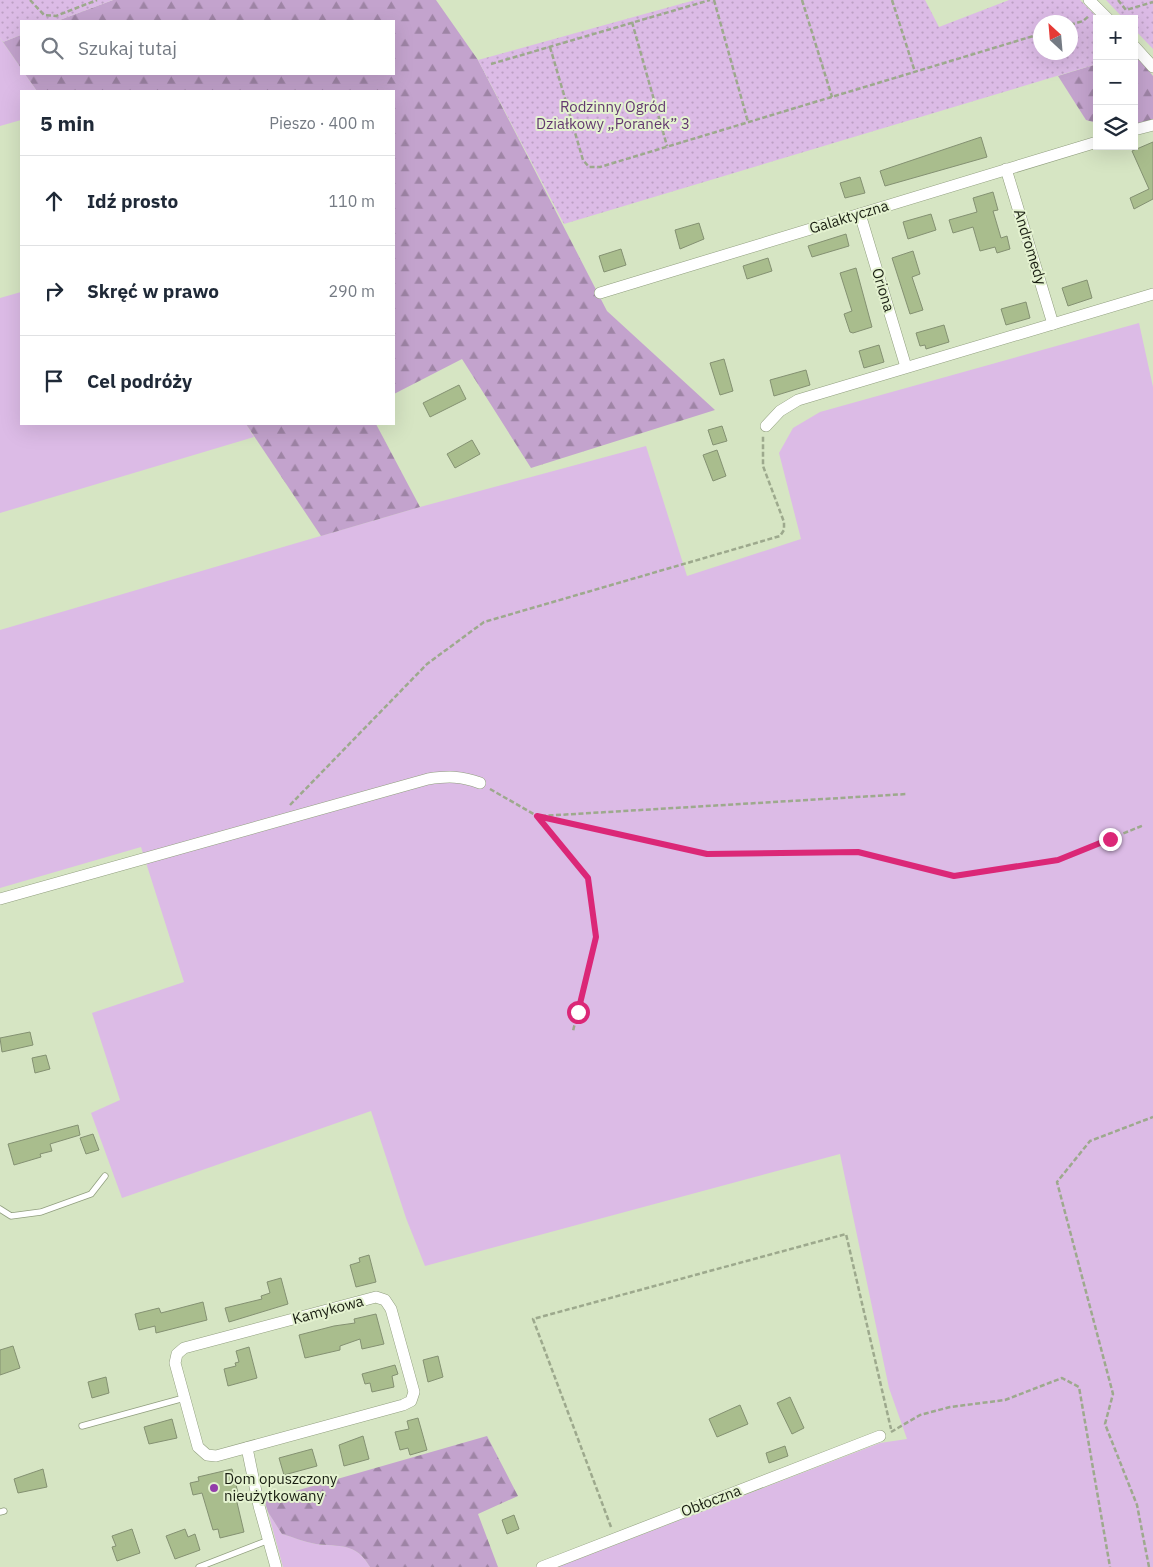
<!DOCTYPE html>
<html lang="pl">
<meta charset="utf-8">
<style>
:root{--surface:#fff;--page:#f6f6f7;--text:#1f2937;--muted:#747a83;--line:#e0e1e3}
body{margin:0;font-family:"IBM Plex Sans",sans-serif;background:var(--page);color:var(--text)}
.controls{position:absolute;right:15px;top:15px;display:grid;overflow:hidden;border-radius:0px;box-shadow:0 5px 20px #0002}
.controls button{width:45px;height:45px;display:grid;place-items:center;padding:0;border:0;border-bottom:1px solid var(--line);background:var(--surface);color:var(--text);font:25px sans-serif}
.compass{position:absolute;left:1033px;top:15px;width:45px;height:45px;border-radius:50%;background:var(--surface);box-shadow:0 5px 20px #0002;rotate:334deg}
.stop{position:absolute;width:15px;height:15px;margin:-11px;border:4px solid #db2777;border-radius:50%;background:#fff}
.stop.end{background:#db2777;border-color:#fff;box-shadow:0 1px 5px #0008}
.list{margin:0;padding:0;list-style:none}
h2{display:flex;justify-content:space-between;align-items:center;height:65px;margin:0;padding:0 20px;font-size:21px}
h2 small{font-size:16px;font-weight:400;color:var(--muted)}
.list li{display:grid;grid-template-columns:32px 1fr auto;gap:15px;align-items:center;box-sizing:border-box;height:90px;padding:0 20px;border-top:1px solid var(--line)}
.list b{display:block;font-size:19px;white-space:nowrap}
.list em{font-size:16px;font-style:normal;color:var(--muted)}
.icon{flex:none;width:28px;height:28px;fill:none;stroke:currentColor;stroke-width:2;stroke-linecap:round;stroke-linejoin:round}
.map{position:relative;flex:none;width:1153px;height:1567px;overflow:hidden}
.search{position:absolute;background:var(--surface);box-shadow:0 5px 20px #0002;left:20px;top:20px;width:375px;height:55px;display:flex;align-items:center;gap:12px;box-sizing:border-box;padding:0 18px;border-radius:0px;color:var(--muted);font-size:19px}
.panel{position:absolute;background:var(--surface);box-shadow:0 5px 20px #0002;left:20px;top:90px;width:375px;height:335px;border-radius:0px}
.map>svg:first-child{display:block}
.grass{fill:#dcbbe6}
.forest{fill:url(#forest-firs)}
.garden{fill:url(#garden-dots);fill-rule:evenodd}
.building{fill:#a9bd8d;stroke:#849172}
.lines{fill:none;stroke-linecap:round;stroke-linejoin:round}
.service-casing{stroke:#909e7e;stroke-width:7}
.minor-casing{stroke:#909e7e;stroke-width:12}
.path{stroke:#9da98d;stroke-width:2.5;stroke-dasharray:5 2.5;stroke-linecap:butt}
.service{stroke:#fff;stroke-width:5.5}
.minor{stroke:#fff;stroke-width:11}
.route{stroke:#db2777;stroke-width:6}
.poi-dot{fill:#933daa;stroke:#e4f2d0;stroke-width:2}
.labels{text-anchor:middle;stroke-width:4;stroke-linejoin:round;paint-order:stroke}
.park-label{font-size:15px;fill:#63396f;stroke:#e4f2d0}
.street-label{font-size:15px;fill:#191e12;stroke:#e4f2d0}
.poi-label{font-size:15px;fill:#191e12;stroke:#e4f2d0;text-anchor:start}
</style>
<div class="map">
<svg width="1153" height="1567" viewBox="0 0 1153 1567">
<defs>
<pattern id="forest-firs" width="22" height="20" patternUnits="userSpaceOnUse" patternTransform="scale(1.25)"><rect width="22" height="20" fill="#c3a3cd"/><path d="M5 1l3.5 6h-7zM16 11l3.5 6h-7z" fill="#9e84a5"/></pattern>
<pattern id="garden-dots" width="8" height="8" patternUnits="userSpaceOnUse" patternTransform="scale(1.25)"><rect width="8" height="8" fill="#dcbbe6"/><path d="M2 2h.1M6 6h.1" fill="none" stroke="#bca0c4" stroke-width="1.8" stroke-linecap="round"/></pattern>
</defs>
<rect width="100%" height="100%" fill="#d6e5c3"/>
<g class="grass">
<path d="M0 38 21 68V74H25L37 91H21V120L0 126Z"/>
<path d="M21 292V424H246L254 437 0 513V298Z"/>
<path d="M1139 323 1153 387V1567H558L880 1443 907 1439 889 1388 840 1154 425 1266 406 1218 371 1111 122 1198 91 1113 120 1100 92 1013 184 982 141 847 0 888V630L420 507 646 446 687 576 801 539 779 453 793 428 820 412Z"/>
<path d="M268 1512 282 1534C293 1537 304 1542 316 1544 339 1547 356 1542 370 1567H283Z"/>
</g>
<g class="forest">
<path d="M113 0H436L478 60 607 311 715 410 531 468 462 359 394 394V91H37L25 74H394V21H57Z"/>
<path d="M21 35V68L3 42Z"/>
<path d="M1134 53 1153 76V119L1134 126Z"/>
<path d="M1097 64V123L1086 120 1058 76Z"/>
<path d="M246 424H376L420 507 321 536Z"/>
<path d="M487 1436 518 1496 478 1514 498 1567H370C356 1542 339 1547 316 1544 304 1542 293 1537 282 1534L268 1512 264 1500Z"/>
</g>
<g class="garden">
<path d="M0 0H113L57 21H21V35L3 42 0 38Z"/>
<path d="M695 0H925L939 27 1009 0H1080L1099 19H1097V64L564 224 478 60ZM1070 22V52H1040V22Z"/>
<path d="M1106 0H1153V49L1134 29V19H1124Z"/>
</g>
<g class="building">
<path d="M981 137 987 157 885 186 880 171Z"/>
<path d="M1153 142V199L1134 209 1130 198 1149 189 1132 151Z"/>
<path d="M860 177 865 193 845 198 840 183Z"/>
<path d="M993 192 998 210 993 211 1001 238 1007 236 1010 249 997 253 995 247 980 251 973 227 953 233 949 220 977 212 973 198Z"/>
<path d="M931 214 936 230 908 239 903 222Z"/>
<path d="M699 223 704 239 680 249 675 230Z"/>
<path d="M846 234 849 246 812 257 808 246Z"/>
<path d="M621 249 626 265 604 272 599 256Z"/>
<path d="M913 251 920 274 912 277 923 310 910 314 892 258Z"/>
<path d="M768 258 772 271 747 279 743 266Z"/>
<path d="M856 268 872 327 853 333 850 332 844 314 852 311 840 273Z"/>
<path d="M1087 280 1092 298 1068 306 1062 288Z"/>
<path d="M1026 302 1030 318 1006 325 1001 309Z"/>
<path d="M944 325 949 342 926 349 925 345 920 346 916 333Z"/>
<path d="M879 345 884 362 864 368 859 351Z"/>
<path d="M724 359 733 391 720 395 710 363Z"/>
<path d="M806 370 810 385 774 396 770 380Z"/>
<path d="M459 385 466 399 430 417 423 403Z"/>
<path d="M722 426 727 441 713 445 708 430Z"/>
<path d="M472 440 480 454 455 468 447 454Z"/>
<path d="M717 450 726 476 713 481 703 455Z"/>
<path d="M30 1032 33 1045 2 1052 0 1038Z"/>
<path d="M46 1055 50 1069 35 1073 32 1058Z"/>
<path d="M78 1125 80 1135 50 1144 52 1151 40 1154 41 1157 14 1165 8 1144Z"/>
<path d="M93 1134 99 1150 86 1154 80 1138Z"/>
<path d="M369 1255 376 1282 356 1287 350 1265 360 1262 359 1258Z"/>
<path d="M281 1278 288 1304 229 1322 225 1308 262 1299 261 1296 270 1293 267 1282Z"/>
<path d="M203 1302 207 1320 156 1333 155 1326 139 1330 135 1314 159 1308 161 1313Z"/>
<path d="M376 1314 384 1344 362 1349 360 1339 340 1346V1350L305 1358 299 1335 334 1326 355 1323 354 1319Z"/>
<path d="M13 1346 20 1368 0 1375V1350Z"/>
<path d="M249 1347 257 1378 228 1386 224 1369 236 1366 235 1363 239 1362 236 1351Z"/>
<path d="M438 1356 443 1377 428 1382 423 1360Z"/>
<path d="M395 1365 398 1374 392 1376 394 1387 372 1392 370 1383 365 1384 362 1374Z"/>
<path d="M106 1377 109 1393 92 1398 88 1382Z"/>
<path d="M790 1397 804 1428 792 1434 777 1403Z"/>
<path d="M740 1405 748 1424 717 1437 709 1419Z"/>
<path d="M418 1418 427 1450 410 1455 408 1448 400 1450 395 1432 409 1429 407 1421Z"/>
<path d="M172 1419 177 1438 149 1444 144 1427Z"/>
<path d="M363 1436 369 1459 344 1466 339 1445Z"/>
<path d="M785 1446 788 1456 769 1463 766 1453Z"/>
<path d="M312 1449 317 1466 284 1475 279 1458Z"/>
<path d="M43 1469 47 1487 18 1493 14 1479Z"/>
<path d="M232 1469 238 1493 235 1494 244 1532 220 1538 218 1529 213 1530 202 1493 193 1495 190 1483 199 1481 198 1477Z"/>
<path d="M514 1515 519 1529 507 1534 502 1520Z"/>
<path d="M132 1529 140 1553 117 1561 112 1547 116 1546 112 1536Z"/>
<path d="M185 1529 188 1537 195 1534 200 1550 175 1559 166 1536Z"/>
</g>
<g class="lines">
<g class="service-casing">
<g id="service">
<path d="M0 1209 11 1216 41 1212 91 1194 105 1176"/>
<path d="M82 1426 184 1398"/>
<path d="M0 1512 4 1511"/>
<path d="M199 1567 269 1540"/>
</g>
</g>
<g class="minor-casing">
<g id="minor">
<path d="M1089 0 1108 19"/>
<path d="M1134 46 1153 67"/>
<path d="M1134 130 1153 125"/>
<path d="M1006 169 1053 324"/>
<path d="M860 214 906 367"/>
<path d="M600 293 1097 142"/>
<path d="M766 426 780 411 798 400 1153 294"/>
<path d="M0 899 428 779C448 776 461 776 480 783"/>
<path d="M376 1297 385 1300 391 1309 414 1392 411 1401 403 1405 216 1456 207 1455 198 1447 175 1363 177 1354 184 1348Z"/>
<path d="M247 1448 259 1506 276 1567"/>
<path d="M542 1567 880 1436"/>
</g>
</g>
<g class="path">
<path d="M30 0 44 15 56 16 97 0"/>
<path d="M714 0 748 122"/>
<path d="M802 0 832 97"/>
<path d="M892 0 915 72"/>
<path d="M1118 0 1126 10 1153 2"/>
<path d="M632 22 667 146"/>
<path d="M1070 25 1083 21 1089 16"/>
<path d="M550 47 583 160 589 167H600L1040 34"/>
<path d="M491 64 710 0"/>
<path d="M490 789 537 816 588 878 596 937 573 1031"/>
<path d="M290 805 427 664 484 622 780 536 784 530V522L763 466V436"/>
<path d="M537 816 707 854 859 852 955 876 1058 860 1144 825"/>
<path d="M541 816 907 794"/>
<path d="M891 1432 920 1415 950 1407 1005 1400 1062 1378 1079 1387 1110 1567"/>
<path d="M611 1527 533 1319 846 1234 891 1429"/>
<path d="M1149 1567 1137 1505 1105 1424 1113 1394 1057 1182 1090 1141 1153 1117"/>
</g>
<use href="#service" class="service"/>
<use href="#minor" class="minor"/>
</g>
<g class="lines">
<path class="route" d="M578 1012 596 937 588 878 537 816 707 854 858 852 954 876 1058 860 1110 839"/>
</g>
<circle class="poi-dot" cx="214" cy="1488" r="5"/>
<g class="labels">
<g class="park-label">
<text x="613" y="112">Rodzinny Ogród<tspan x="613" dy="17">Działkowy „Poranek” 3</tspan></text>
</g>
<g class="street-label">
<text transform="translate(849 217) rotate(-17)" y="5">Galaktyczna</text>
<text transform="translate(1030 247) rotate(73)" y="5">Andromedy</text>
<text transform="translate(883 290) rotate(73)" y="5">Oriona</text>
<text transform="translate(328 1310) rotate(-15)" y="5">Kamykowa</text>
<text transform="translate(711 1501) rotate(-21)" y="5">Obłoczna</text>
</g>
<g class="poi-label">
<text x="224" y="1484">Dom opuszczony<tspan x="224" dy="17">nieużytkowany</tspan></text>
</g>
</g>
</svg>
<div class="controls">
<button>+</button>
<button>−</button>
<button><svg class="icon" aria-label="layers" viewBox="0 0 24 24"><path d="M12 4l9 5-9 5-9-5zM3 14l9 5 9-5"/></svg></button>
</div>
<svg class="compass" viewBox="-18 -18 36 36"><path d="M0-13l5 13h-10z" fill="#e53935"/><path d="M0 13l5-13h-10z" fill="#747a83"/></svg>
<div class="stop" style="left:578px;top:1012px"></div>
<div class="stop end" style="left:1110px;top:839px"></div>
<div class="search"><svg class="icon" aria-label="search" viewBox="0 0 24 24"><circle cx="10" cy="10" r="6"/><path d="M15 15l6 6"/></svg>Szukaj tutaj</div>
<section class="panel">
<h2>5 min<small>Pieszo · 400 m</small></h2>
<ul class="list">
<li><svg class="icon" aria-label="ahead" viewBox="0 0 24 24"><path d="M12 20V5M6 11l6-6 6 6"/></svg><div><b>Idź prosto</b></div><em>110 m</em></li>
<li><svg class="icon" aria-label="right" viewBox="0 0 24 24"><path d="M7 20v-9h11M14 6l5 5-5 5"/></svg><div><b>Skręć w prawo</b></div><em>290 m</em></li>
<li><svg class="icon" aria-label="arrive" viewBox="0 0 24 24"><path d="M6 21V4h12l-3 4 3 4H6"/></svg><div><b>Cel podróży</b></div></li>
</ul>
</section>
</div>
